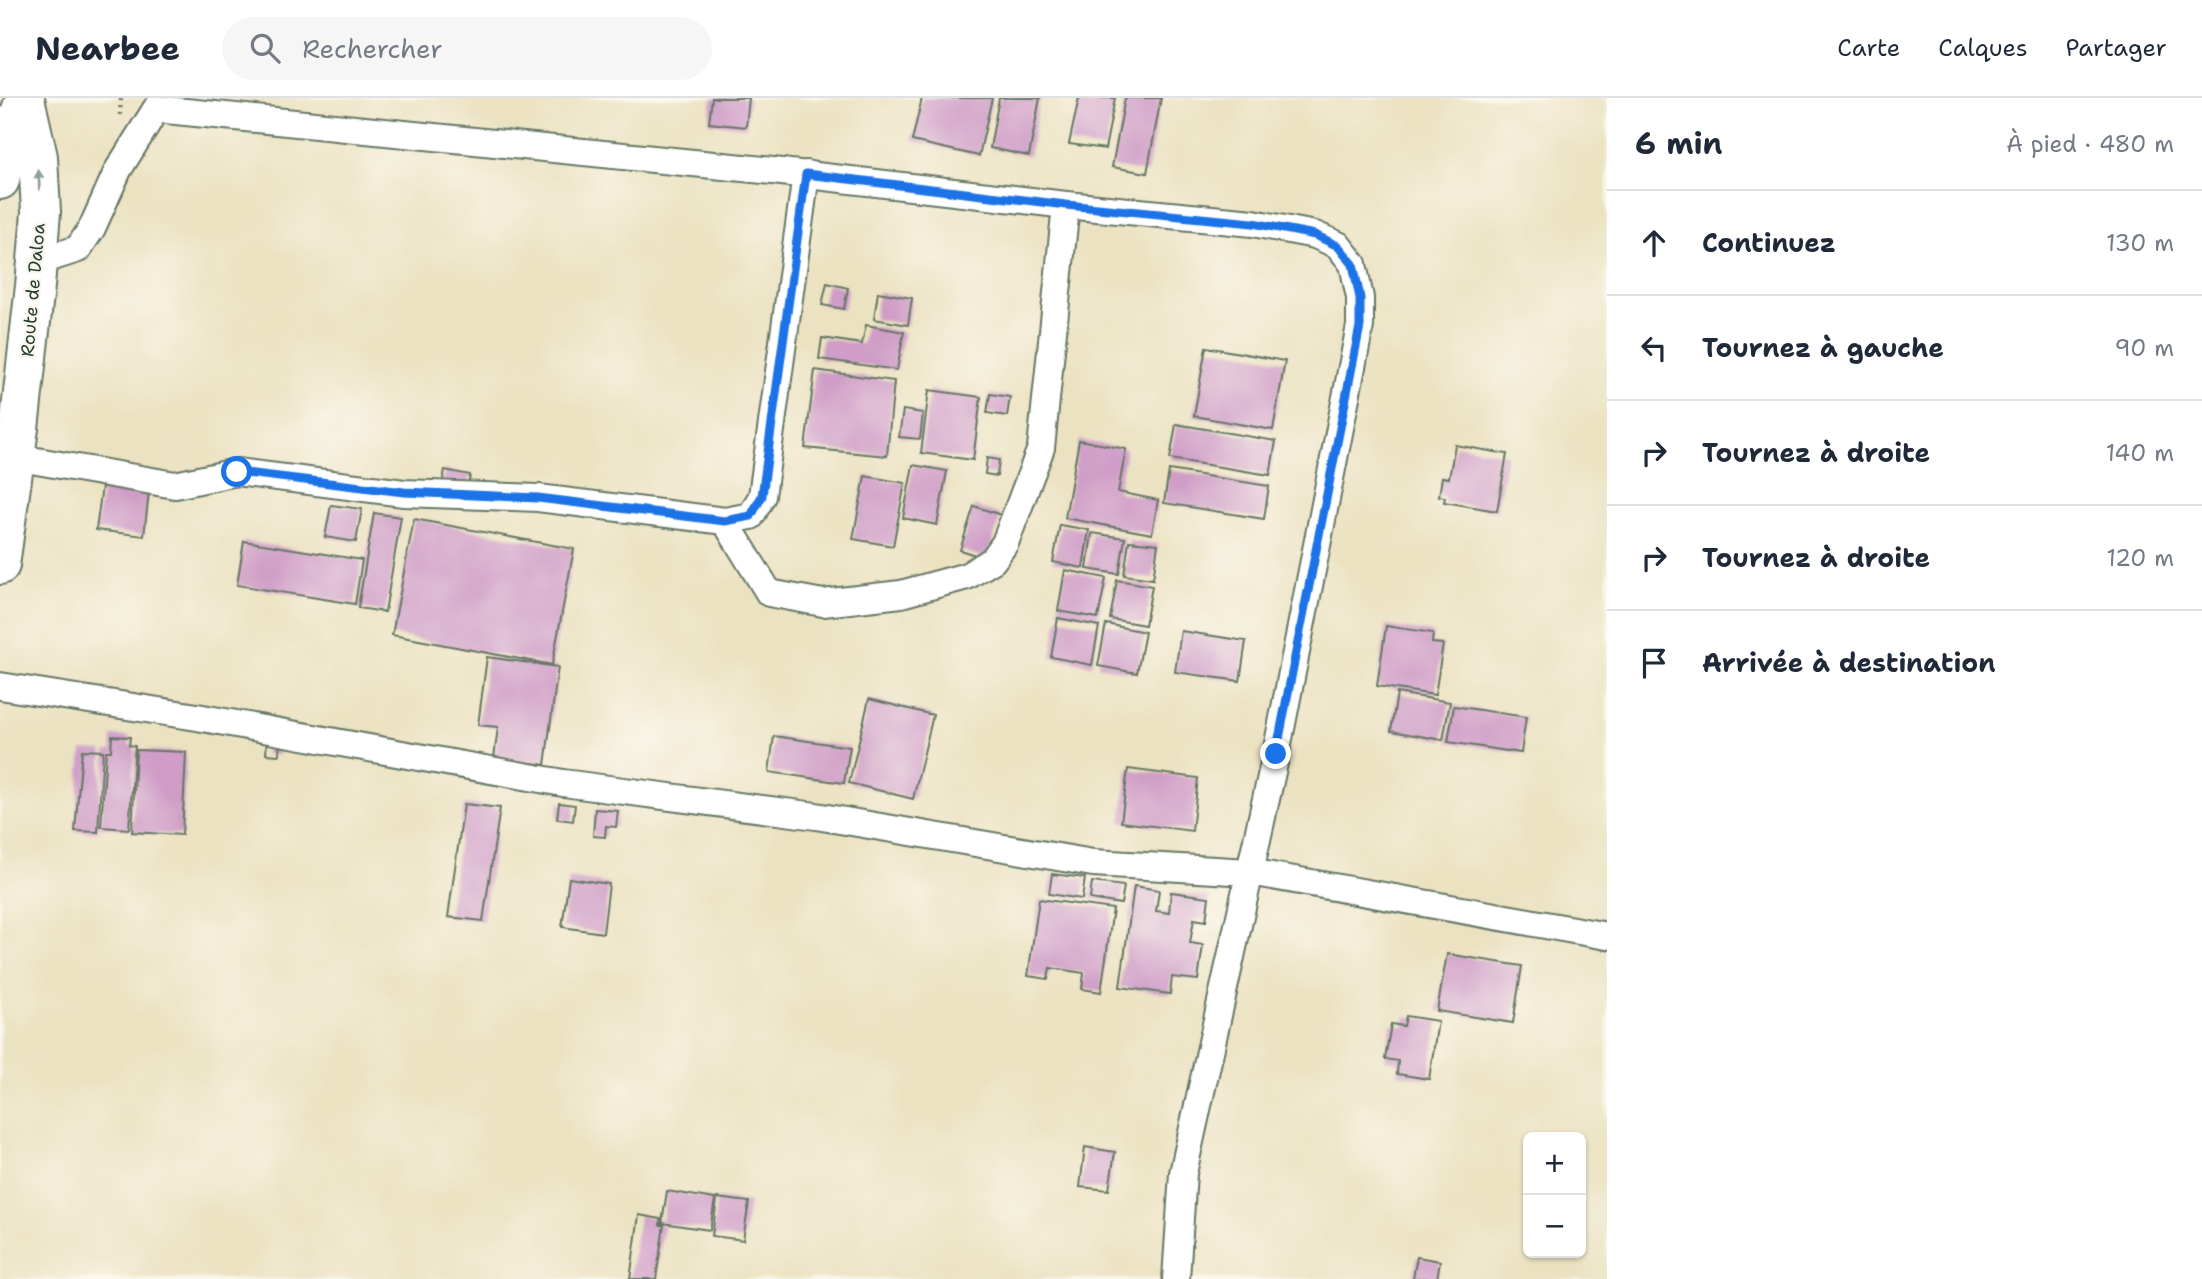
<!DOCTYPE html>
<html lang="fr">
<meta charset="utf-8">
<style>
:root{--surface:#fff;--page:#f6f6f7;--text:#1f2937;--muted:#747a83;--line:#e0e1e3}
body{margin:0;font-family:"Shantell Sans",sans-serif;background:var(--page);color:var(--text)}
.controls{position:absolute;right:21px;bottom:21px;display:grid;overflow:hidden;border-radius:10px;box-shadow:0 2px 5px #0004}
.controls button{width:63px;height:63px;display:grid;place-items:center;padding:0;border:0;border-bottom:2px solid var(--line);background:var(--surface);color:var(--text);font:35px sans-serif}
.stop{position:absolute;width:21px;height:21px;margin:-16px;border:5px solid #1a73e8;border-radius:50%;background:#fff}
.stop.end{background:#1a73e8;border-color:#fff;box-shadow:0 2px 7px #0008}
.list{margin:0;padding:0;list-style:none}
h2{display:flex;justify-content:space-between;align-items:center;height:91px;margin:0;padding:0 28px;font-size:30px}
h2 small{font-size:23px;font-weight:400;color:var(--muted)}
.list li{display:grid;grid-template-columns:46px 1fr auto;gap:21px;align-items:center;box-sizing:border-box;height:105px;padding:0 28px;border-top:2px solid var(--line)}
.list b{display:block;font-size:26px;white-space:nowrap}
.list em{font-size:23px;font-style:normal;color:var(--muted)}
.icon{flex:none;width:38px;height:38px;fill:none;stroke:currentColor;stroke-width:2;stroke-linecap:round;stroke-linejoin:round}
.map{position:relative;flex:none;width:1607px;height:1181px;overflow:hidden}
header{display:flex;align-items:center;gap:42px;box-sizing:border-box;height:98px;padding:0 35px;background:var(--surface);border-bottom:2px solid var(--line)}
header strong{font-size:33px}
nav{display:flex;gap:38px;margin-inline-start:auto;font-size:24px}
.search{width:490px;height:63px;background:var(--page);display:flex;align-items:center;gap:18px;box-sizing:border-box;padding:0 24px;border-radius:38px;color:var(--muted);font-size:26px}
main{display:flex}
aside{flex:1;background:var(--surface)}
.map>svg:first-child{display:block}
.building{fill:#cf9dc7}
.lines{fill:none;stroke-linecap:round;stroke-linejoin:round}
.street-casing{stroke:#667765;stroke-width:30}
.highway-casing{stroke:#667765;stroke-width:42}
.path{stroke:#667765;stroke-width:4.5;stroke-dasharray:2 5;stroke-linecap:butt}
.street{stroke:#fff;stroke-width:26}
.highway{stroke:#fff;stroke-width:38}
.oneway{fill:#8f9e9a}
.route{stroke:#1a73e8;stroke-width:9}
.labels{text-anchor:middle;stroke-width:5;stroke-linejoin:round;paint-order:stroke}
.street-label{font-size:18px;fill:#1f3d34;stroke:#fbf7ec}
</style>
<header>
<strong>Nearbee</strong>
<div class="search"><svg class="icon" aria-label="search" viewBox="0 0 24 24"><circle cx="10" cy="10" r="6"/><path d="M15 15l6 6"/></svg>Rechercher</div>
<nav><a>Carte</a><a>Calques</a><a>Partager</a></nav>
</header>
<main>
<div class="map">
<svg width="1607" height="1181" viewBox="0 0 1607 1181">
<rect width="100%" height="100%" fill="#fbf7ec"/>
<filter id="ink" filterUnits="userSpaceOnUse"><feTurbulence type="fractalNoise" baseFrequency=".0143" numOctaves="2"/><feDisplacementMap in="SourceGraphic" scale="14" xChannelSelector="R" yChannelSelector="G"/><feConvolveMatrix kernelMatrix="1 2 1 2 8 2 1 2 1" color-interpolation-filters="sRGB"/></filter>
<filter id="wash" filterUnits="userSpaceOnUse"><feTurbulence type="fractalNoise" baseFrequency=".00686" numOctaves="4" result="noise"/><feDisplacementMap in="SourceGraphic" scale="28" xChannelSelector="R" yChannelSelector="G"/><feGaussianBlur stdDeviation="1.57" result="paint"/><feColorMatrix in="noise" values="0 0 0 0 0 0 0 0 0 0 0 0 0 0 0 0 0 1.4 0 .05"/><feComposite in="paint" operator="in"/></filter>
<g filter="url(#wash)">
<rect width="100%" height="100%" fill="#ebe2c1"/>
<g id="blocks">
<g class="building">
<path d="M712 0H749L746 29 709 25Z"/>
<path d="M922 0H992L979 58 912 43Z"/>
<path d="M999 0H1040L1029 58 990 50Z"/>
<path d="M1079 0H1115L1105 51 1069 46Z"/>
<path d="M1125 0H1161L1147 75 1112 69Z"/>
<path d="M827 185 848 190 844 211 822 207Z"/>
<path d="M878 194 912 200 908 227 874 221Z"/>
<path d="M866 227 904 234 897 272 819 261 822 240 862 246Z"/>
<path d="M1206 249 1285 263 1273 332 1194 318Z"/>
<path d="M815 272 894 283 887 358 805 350Z"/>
<path d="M929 292 981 299 973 362 921 355Z"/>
<path d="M990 296 1010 299 1007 318 987 315Z"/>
<path d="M903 312 923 315 920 341 899 339Z"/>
<path d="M1176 326 1276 343 1270 377 1170 361Z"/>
<path d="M1079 342 1126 351 1118 394 1158 402 1152 436 1065 420Z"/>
<path d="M1455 347 1507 356 1497 413 1444 404 1445 399 1439 398 1442 379 1449 380Z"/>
<path d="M987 360 999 362 997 378 985 376Z"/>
<path d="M913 367 947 373 937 427 903 420Z"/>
<path d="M445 372 470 377 467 396 441 391Z"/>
<path d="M1169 372 1269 388 1264 421 1164 405Z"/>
<path d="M865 378 905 385 893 448 853 441Z"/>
<path d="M102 388 149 393 144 438 96 432Z"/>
<path d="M331 407 362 411 356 444 325 439Z"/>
<path d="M974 408 1001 417 987 461 960 452Z"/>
<path d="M374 415 401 419 385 514 358 510Z"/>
<path d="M414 421 574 451 552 567 392 537Z"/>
<path d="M1060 427 1089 432 1083 470 1053 464Z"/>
<path d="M1092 435 1125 440 1119 476 1087 471Z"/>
<path d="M244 443 362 462 355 506 237 487Z"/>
<path d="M1129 443 1158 446 1153 481 1124 477Z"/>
<path d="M1065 472 1106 480 1098 520 1058 513Z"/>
<path d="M1117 482 1152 488 1145 527 1110 521Z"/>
<path d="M1058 520 1099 528 1092 567 1051 559Z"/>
<path d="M1106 526 1145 534 1137 575 1098 568Z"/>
<path d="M1386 528 1433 535 1432 545 1443 546 1435 597 1377 588Z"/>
<path d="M1181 533 1246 543 1240 583 1175 574Z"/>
<path d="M487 559 558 569 545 667 494 660 498 629 478 627Z"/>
<path d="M1397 595 1450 604 1443 642 1391 633Z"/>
<path d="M869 601 933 617 913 701 849 685Z"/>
<path d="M1454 608 1526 619 1521 655 1448 644Z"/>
<path d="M112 638 130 639 129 647 135 648 129 731 101 729 106 653H111Z"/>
<path d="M774 638 850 649 844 685 769 674Z"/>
<path d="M267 641H280L279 657 266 656Z"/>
<path d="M82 652 103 653 98 734 75 733Z"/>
<path d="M136 652 186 654 182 737 132 734Z"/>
<path d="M1128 671 1198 680 1192 733 1121 724Z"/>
<path d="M559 705 575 707 573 723 557 721Z"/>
<path d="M464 706 500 710 483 823 448 819Z"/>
<path d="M595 711 618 713 616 729 606 728 605 739 593 738Z"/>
<path d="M1052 776 1085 780 1082 801 1049 796Z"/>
<path d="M569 780 609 786 603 835 562 829Z"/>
<path d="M1092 784 1124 788 1121 806 1090 801Z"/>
<path d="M1134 788 1159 792 1156 813 1169 815 1171 794 1209 799 1206 823 1194 821 1190 845 1203 847 1198 882 1172 879 1170 896 1120 889Z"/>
<path d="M1039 801 1113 811 1101 894 1082 891 1084 875 1050 870 1048 881 1028 878Z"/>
<path d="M1447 856 1522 868 1513 925 1437 913Z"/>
<path d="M1406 918 1438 923 1429 981 1397 976 1398 963 1385 961 1391 926 1404 928Z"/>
<path d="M1085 1049 1115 1054 1109 1092 1080 1089Z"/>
<path d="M667 1093 715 1101 710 1132 662 1125Z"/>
<path d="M717 1100 749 1104 743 1142 712 1138Z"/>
<path d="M639 1117 661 1121 660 1127H664L656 1181H630Z"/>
<path d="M1417 1159 1440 1163 1437 1181 1413 1180Z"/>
</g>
</g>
</g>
<g filter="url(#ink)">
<use href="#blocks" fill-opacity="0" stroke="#667765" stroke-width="2"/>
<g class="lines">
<g class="street-casing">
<g id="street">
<path d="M37 164 78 151 92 130 118 72 156 11 773 73 1066 107 1253 125 1315 137 1338 147 1353 166 1360 200V228L1276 656 1183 1075 1176 1181"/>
<path d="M14 359 175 387 237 374 404 395 538 400 725 423 751 418 762 398 806 76"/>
<path d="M725 423 769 495 823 505 901 496 967 478 993 462 1005 445 1041 350 1066 107"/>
<path d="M0 588 197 619 563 685 816 718 1093 765 1250 774 1607 838"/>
</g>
</g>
<g class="highway-casing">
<g id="highway">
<path d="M0 82 4 61 25 1"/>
<path d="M0 467 19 330 35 188 41 114 38 59 25 1"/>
</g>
</g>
<path class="path" d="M120 17 121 0"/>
<use href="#street" class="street"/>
<use href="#highway" class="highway"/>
</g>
<defs><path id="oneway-solid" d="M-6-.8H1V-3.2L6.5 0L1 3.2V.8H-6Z" transform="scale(1.75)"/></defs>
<use class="oneway" href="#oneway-solid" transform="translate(39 82) rotate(-92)"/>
</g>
<g class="lines" filter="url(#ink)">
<path class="route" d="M237 374 404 394 538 400 725 423 751 418 762 398 806 76 1066 107 1253 125 1315 137 1338 148 1353 166 1360 200V228L1276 656"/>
</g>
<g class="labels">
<g class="street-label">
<text transform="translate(33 192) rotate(-85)" y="6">Route de Daloa</text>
</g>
</g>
</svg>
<div class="controls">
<button>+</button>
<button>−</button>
</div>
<div class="stop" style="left:237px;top:374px"></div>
<div class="stop end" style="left:1276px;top:656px"></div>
</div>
<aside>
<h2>6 min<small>À pied · 480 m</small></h2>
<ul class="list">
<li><svg class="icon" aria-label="ahead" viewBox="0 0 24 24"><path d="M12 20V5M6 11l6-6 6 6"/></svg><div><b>Continuez</b></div><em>130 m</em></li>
<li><svg class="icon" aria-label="left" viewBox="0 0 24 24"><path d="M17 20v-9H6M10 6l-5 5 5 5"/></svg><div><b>Tournez à gauche</b></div><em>90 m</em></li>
<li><svg class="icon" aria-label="right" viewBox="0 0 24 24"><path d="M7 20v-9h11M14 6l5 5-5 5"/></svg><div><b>Tournez à droite</b></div><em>140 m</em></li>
<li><svg class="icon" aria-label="right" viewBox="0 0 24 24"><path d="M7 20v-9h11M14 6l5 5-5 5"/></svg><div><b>Tournez à droite</b></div><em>120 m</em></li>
<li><svg class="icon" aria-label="arrive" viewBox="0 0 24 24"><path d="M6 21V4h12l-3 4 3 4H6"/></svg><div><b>Arrivée à destination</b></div></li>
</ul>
</aside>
</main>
